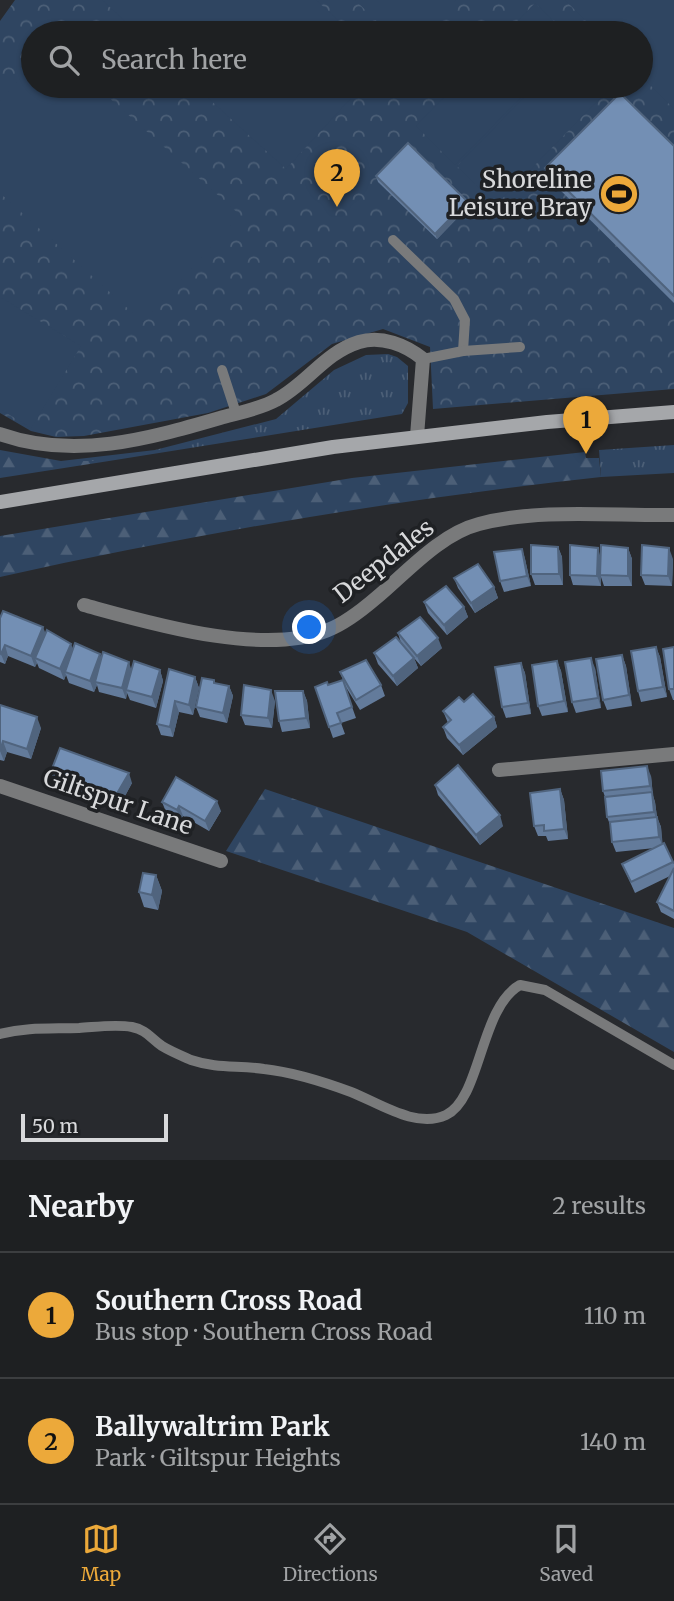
<!DOCTYPE html>
<meta charset="utf-8">
<style>
:root{--surface:#1e2022;--page:#2b2d2f;--text:#f1f3f6;--muted:#a1a3a5;--line:#3c3e40;--accent:#eca93a}
body{margin:0;font-family:Merriweather,serif;background:var(--page);color:var(--text)}
.scale{position:absolute;left:21px;bottom:18px;width:147px;box-sizing:border-box;padding-left:7px;border:4px solid #d8d9db;border-top:0;font-size:19px;line-height:24px;white-space:nowrap;color:#d8d9db;-webkit-text-stroke:5px #1f2124;paint-order:stroke}
.you{position:absolute;left:310px;top:628px;width:24px;height:24px;margin:-18px;border:5px solid #fff;border-radius:50%;background:#1a73e8;box-shadow:0 0 0 10px #1a73e833}
.badge{display:grid;place-items:center;width:46px;height:46px;border-radius:50%;background:var(--accent);color:#111;font-size:23px;font-weight:700}
.pin{position:absolute;translate:-50% -58px;filter:drop-shadow(0 2px 4px #0008)}
.pin::after{content:'';position:absolute;top:37px;width:24px;height:21px;background:inherit;clip-path:polygon(0 0,100% 0,50% 100%)}
.list{margin:0;padding:0;list-style:none}
h2{display:flex;justify-content:space-between;align-items:center;height:91px;margin:0;padding:0 28px;font-size:30px}
h2 small{font-size:23px;font-weight:400;color:var(--muted)}
.list li{display:grid;grid-template-columns:46px 1fr auto;gap:21px;align-items:center;box-sizing:border-box;height:126px;padding:0 28px;border-top:2px solid var(--line)}
.list b{display:block;font-size:26px;white-space:nowrap}
.list p{margin:0;font-size:23px;white-space:nowrap;color:var(--muted)}
.list em{font-size:23px;font-style:normal;color:var(--muted)}
.icon{flex:none;width:38px;height:38px;fill:none;stroke:currentColor;stroke-width:2;stroke-linecap:round;stroke-linejoin:round}
.map{position:relative;flex:none;width:674px;height:1160px;overflow:hidden}
.search{position:absolute;background:var(--surface);box-shadow:0 2px 5px #0004;left:21px;right:21px;top:21px;height:77px;display:flex;align-items:center;gap:18px;box-sizing:border-box;padding:0 24px;border-radius:38px;color:var(--muted);font-size:26px}
.sheet{height:343px;background:var(--surface)}
nav{display:flex;justify-content:space-around;align-items:center;box-sizing:border-box;height:98px;border-top:2px solid var(--line);background:var(--surface);font-size:19px;color:var(--muted)}
nav a{display:grid;justify-items:center;gap:4px}
nav .on{color:var(--accent)}
.map>svg:first-child{display:block}
.grass{fill:url(#grass-tufts)}
.forest{fill:url(#forest-firs)}
.park{fill:url(#park-crowns);fill-rule:evenodd}
.garden{fill:#2f4561}
.lines{fill:none;stroke-linecap:round;stroke-linejoin:round}
.lane{stroke:#797a7b;stroke-width:10}
.street{stroke:#797a7b;stroke-width:14}
.secondary{stroke:#a5a7aa;stroke-width:14}
.wall{fill:#637b9b}
.shaded-wall{fill:#50647e}
.building{fill:#738fb4;stroke:#50647e;stroke-width:2}
.labels{text-anchor:middle;stroke-width:7;stroke-linejoin:round;paint-order:stroke}
.poi-label{font-size:24px;fill:#d8d9db;stroke:#1f2124;text-anchor:end}
.street-label{font-size:24px;fill:#d8d9db;stroke:#1f2124}
</style>
<div class="map">
<svg width="674" height="1160" viewBox="0 0 674 1160">
<defs>
<pattern id="grass-tufts" width="24" height="20" patternUnits="userSpaceOnUse" patternTransform="scale(1.75)"><rect width="24" height="20" fill="#2f4561"/><path d="M3 7l-1-3M5 7V3M7 7l1-3M15 17l-1-3M17 17v-4M19 17l1-3" fill="none" stroke="#4c5f77"/></pattern>
<pattern id="forest-firs" width="22" height="20" patternUnits="userSpaceOnUse" patternTransform="scale(1.75)"><rect width="22" height="20" fill="#2f4561"/><path d="M5 1l3.5 6h-7zM16 11l3.5 6h-7z" fill="#4c5f77"/></pattern>
<pattern id="park-crowns" width="20" height="18" patternUnits="userSpaceOnUse" patternTransform="scale(1.75)"><rect width="20" height="18" fill="#2f4561"/><path d="M2 6a3 3 0 1 1 6 0M12 15a3 3 0 1 1 6 0" fill="none" stroke="#4c5f77"/></pattern>
</defs>
<rect width="100%" height="100%" fill="#282a2e"/>
<g class="grass">
<path d="M388 354 397 357 408 366V403L402 414 109 461H61L155 450 276 419 334 370 366 355Z"/>
<path d="M674 445V473L601 477 599 450Z"/>
</g>
<g class="forest">
<path d="M0 450 61 461H109L0 478Z"/>
<path d="M585 452 586 458H599L601 477C399 499 198 533 0 577V536L352 478Z"/>
<path d="M265 789 674 928V1052L467 932 226 851Z"/>
</g>
<path class="park" d="M15 0H674V389L433 409 430 347 383 329 332 344 266 394 208 413 84 436 56 437 31 431 0 413V21ZM33 33H641V86H33Z"/>
<g class="garden">
<path d="M102 0H316L352 33H138Z"/>
<path d="M355 0H456L424 33H389Z"/>
<path d="M565 0H674V109L641 76V33H598Z"/>
<path d="M535 3 566 33H506Z"/>
<path d="M33 64V86H96L240 215 143 322 0 193V101Z"/>
<path d="M195 86H362L286 169Z"/>
<path d="M455 86H532L455 165 416 126Z"/>
<path d="M535 86H612L496 205 457 166Z"/>
<path d="M0 297 81 346 31 428 0 409Z"/>
</g>
<g class="lines">
<g class="lane">
<path d="M393 240 454 299 465 320 463 351"/>
<path d="M423 359 463 351 520 347"/>
<path d="M222 370 236 413"/>
<path d="M0 1034C27 1027 51 1029 79 1028 96 1027 115 1024 132 1027 147 1030 150 1038 162 1046 170 1051 182 1056 191 1060 218 1069 237 1065 264 1069 292 1072 324 1082 351 1092 379 1103 416 1129 446 1115 481 1099 480 1007 520 985L545 990 674 1065"/>
</g>
<g class="street">
<path d="M0 434C74 460 148 439 220 418 238 413 260 409 276 400 307 384 324 353 359 342 381 335 406 345 423 359L417 436"/>
<path d="M84 605C150 623 263 657 328 630 346 623 362 610 376 598 406 573 440 534 479 524 540 508 611 516 674 515"/>
<path d="M499 770 674 754"/>
<path d="M0 786 221 861"/>
</g>
<path class="secondary" d="M0 502 333 447 547 422 674 412"/>
</g>
<g class="wall">
<path d="M674 146V303L548 178 545 168Z"/>
<path d="M376 176 467 201 469 206 437 239 378 182Z"/>
<path d="M558 547 562 557 563 585H535L531 574Z"/>
<path d="M628 548 632 559V586H604L601 577V586L573 585 570 575 601 557Z"/>
<path d="M522 549 525 559 531 586 504 592 500 581Z"/>
<path d="M673 559 672 586 645 585 641 575Z"/>
<path d="M454 578 494 587 498 598 475 613 458 588Z"/>
<path d="M424 602 464 607 468 617 447 635 428 613Z"/>
<path d="M0 618 46 633 73 649 131 669 160 670 163 681 156 708 130 700 127 693 126 699 99 692 97 685 94 692 69 683 66 675 64 680 39 668 37 663 35 667 8 656 5 664 0 662Z"/>
<path d="M398 633 442 648 421 666 414 658 418 668 397 686 378 664 374 653 401 643Z"/>
<path d="M656 647 660 657 667 697 641 702 638 691Z"/>
<path d="M674 647V700H673L669 689Z"/>
<path d="M622 655 626 666 632 706 607 710 603 700Z"/>
<path d="M557 661 561 671 568 712 542 716 538 706Z"/>
<path d="M521 663 525 673 531 714 506 718 502 707Z"/>
<path d="M595 668 601 708 576 713 572 702Z"/>
<path d="M340 672 381 685 385 696 360 710 344 684 356 718 341 723 345 734 333 738 315 687 328 685 343 680Z"/>
<path d="M195 677 199 688 193 715 179 712 173 737 161 735 157 724Z"/>
<path d="M215 683 229 686 233 696 227 723 200 717 196 707Z"/>
<path d="M303 691 307 701 310 728 282 732 279 721Z"/>
<path d="M275 701 272 728 245 725 241 715Z"/>
<path d="M464 702 494 717 497 727 463 755 447 738 443 727 448 723 443 711Z"/>
<path d="M0 705 41 728 31 759 7 752 4 761 0 760Z"/>
<path d="M50 774 132 783 119 807 69 787 68 790 54 784Z"/>
<path d="M651 776 653 796 655 802 657 817 661 827 662 844 664 843 674 864V919L661 912 657 902 670 876 635 893 622 864 655 848 616 852 612 842 611 827 607 817 605 797 603 791Z"/>
<path d="M435 785 503 826 480 845 438 795Z"/>
<path d="M560 789 564 800 568 839 548 841 546 836H538L534 826Z"/>
<path d="M162 802 221 811 209 831 183 816 180 821 166 812Z"/>
<path d="M156 875 162 891 158 910 144 907 139 892Z"/>
</g>
<g class="shaded-wall">
<path d="M467 201 469 206 437 239 435 234Z"/>
<path d="M558 547 562 557 563 585 559 574Z"/>
<path d="M598 548 601 559V586L597 576Z"/>
<path d="M628 548 632 559V586L628 576Z"/>
<path d="M669 548 673 559 672 586 668 576Z"/>
<path d="M522 549 525 559 531 586 527 576Z"/>
<path d="M494 587 498 598 475 613 471 603Z"/>
<path d="M464 607 468 617 447 635 444 625Z"/>
<path d="M43 627 47 637 35 658 37 663 35 667 31 656Z"/>
<path d="M438 638 442 648 421 666 417 656Z"/>
<path d="M71 644 75 654 65 672 66 675 64 680 60 669Z"/>
<path d="M5 645 8 656 5 664 1 654Z"/>
<path d="M656 647 660 657 667 697 663 687Z"/>
<path d="M100 654 104 665 95 682 97 685 94 692 90 681Z"/>
<path d="M622 655 626 666 632 706 629 695Z"/>
<path d="M414 658 418 668 397 686 393 676Z"/>
<path d="M591 658 595 668 601 708 598 698Z"/>
<path d="M557 661 561 671 568 712 564 701Z"/>
<path d="M129 662 132 672 126 690 127 693 126 699 122 688Z"/>
<path d="M521 663 525 673 531 714 528 703Z"/>
<path d="M160 670 163 681 156 708 152 697Z"/>
<path d="M195 677 199 688 193 715 189 705Z"/>
<path d="M229 686 233 696 227 723 223 713Z"/>
<path d="M271 690 275 701 272 728 268 718Z"/>
<path d="M303 691 307 701 310 728 306 718Z"/>
<path d="M175 701 179 712 173 737 170 727Z"/>
<path d="M37 717 41 728 31 759 27 749Z"/>
<path d="M494 717 497 727 463 755 459 745Z"/>
<path d="M3 741 7 752 4 761 0 751Z"/>
<path d="M647 766 651 776 653 796 650 786Z"/>
<path d="M129 773 132 783 119 807 115 797Z"/>
<path d="M65 776 69 787 68 790 64 779Z"/>
<path d="M560 789 564 800 568 839 564 829Z"/>
<path d="M652 792 655 802 657 817 661 827 663 847 659 837 657 822 654 812Z"/>
<path d="M217 801 221 811 209 831 205 821Z"/>
<path d="M179 806 183 816 180 821 177 810Z"/>
<path d="M500 815 503 826 480 845 476 835Z"/>
<path d="M156 875 162 891 158 910 152 895Z"/>
</g>
<g class="building">
<path d="M620 93 674 146V296L545 168Z"/>
<path d="M408 143 467 201 435 234 376 176Z"/>
<path d="M531 545 558 547 559 574H531Z"/>
<path d="M570 545 598 548 597 576 570 575Z"/>
<path d="M601 545 628 548V576L600 575Z"/>
<path d="M642 545 669 548 668 576 641 575Z"/>
<path d="M522 549 527 576 500 581 494 552Z"/>
<path d="M478 564 494 587 471 603 454 578Z"/>
<path d="M446 586 464 607 444 625 424 602Z"/>
<path d="M3 611 43 627 31 656 5 645 1 654 0 653V618Z"/>
<path d="M420 617 438 638 417 656 398 633Z"/>
<path d="M47 630 71 644 60 669 35 658Z"/>
<path d="M396 637 414 658 393 676 374 653Z"/>
<path d="M75 643 100 654 90 681 65 672Z"/>
<path d="M656 647 663 687 638 691 631 651Z"/>
<path d="M674 647V689H669L663 649Z"/>
<path d="M103 652 129 662 122 688 95 682Z"/>
<path d="M622 655 629 695 603 700 596 659Z"/>
<path d="M591 658 598 698 572 702 565 662Z"/>
<path d="M366 660 381 685 356 700 340 672Z"/>
<path d="M134 661 160 670 152 697 126 690Z"/>
<path d="M557 661 564 701 538 706 532 665Z"/>
<path d="M521 663 528 703 502 707 495 667Z"/>
<path d="M169 669 195 677 189 705 175 701 170 727 157 724Z"/>
<path d="M202 678 214 680V683L229 686 223 713 196 707Z"/>
<path d="M343 680 352 707 337 713 341 723 329 727 315 687 327 682 328 685Z"/>
<path d="M244 685 271 690 268 718 241 715Z"/>
<path d="M275 691H303L306 718 279 721Z"/>
<path d="M473 694 494 717 459 745 443 727 451 720 443 711 459 697 464 702Z"/>
<path d="M0 705 37 717 27 749 3 741 0 751Z"/>
<path d="M60 748 129 773 115 797 65 776 64 779 50 774Z"/>
<path d="M458 765 500 815 476 835 435 785Z"/>
<path d="M647 766 650 786 603 791 601 771Z"/>
<path d="M176 777 217 801 205 821 179 806 177 810 162 802Z"/>
<path d="M560 789 564 829 544 831V825L534 826 530 793Z"/>
<path d="M652 792 654 812 607 817 605 797Z"/>
<path d="M657 817 659 837 612 842 610 822Z"/>
<path d="M664 843 673 862 631 882 622 864Z"/>
<path d="M674 868V911L657 902Z"/>
<path d="M143 873 156 875 152 895 139 892Z"/>
</g>
<defs>
<g id="stadium-disc" transform="scale(2.0125)"><circle r="9.5" fill="#eca93a" stroke="#1f2124"/><path d="M0-5a6.5 5 0 1 0 0 10a6.5 5 0 1 0 0-10ZM-3.5-1.8h7v3.6h-7Z" fill="#111"/></g>
</defs>
<g fill-rule="evenodd">
<use href="#stadium-disc" x="619" y="194"/>
</g>
<g class="labels">
<g class="poi-label">
<text x="592" y="188">Shoreline<tspan x="592" dy="28">Leisure Bray</tspan></text>
</g>
<g class="street-label">
<text transform="translate(384 561) rotate(-38)" y="8">Deepdales</text>
<text transform="translate(118 802) rotate(19)" y="8">Giltspur Lane</text>
</g>
</g>
</svg>
<div class="scale">50 m</div>
<div class="you"></div>
<div class="pin badge" style="left:586px;top:454px">1</div>
<div class="pin badge" style="left:337px;top:207px">2</div>
<div class="search"><svg class="icon" aria-label="search" viewBox="0 0 24 24"><circle cx="10" cy="10" r="6"/><path d="M15 15l6 6"/></svg>Search here</div>
</div>
<section class="sheet">
<h2>Nearby<small>2 results</small></h2>
<ul class="list">
<li><span class="badge">1</span><div><b>Southern Cross Road</b><p>Bus stop · Southern Cross Road</p></div><em>110 m</em></li>
<li><span class="badge">2</span><div><b>Ballywaltrim Park</b><p>Park · Giltspur Heights</p></div><em>140 m</em></li>
</ul>
</section>
<nav>
<a class="on"><svg class="icon" aria-label="map" viewBox="0 0 24 24"><path d="M3 6l6-2 6 2 6-2v14l-6 2-6-2-6 2zM9 4v14M15 6v14"/></svg>Map</a>
<a><svg class="icon" aria-label="directions" viewBox="0 0 24 24"><path d="M12 3l9 9-9 9-9-9zM9 14v-3h6M13 9l2 2-2 2"/></svg>Directions</a>
<a><svg class="icon" aria-label="saved" viewBox="0 0 24 24"><path d="M7 4h10v16l-5-4-5 4z"/></svg>Saved</a>
</nav>
